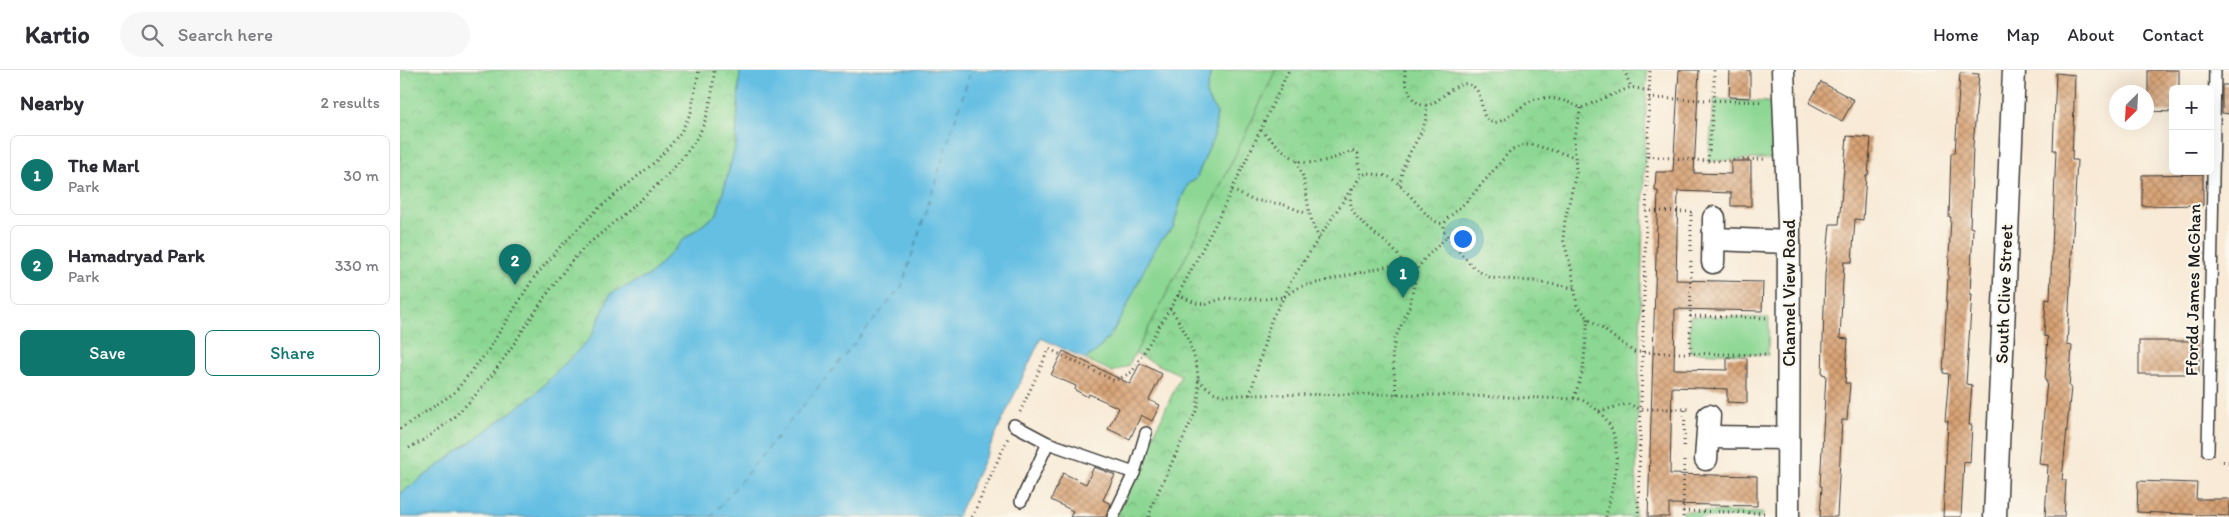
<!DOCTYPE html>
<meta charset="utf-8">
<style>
:root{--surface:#fff;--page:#f7f7f7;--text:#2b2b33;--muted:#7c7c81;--line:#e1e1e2;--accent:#0f766e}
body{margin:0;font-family:Itim,sans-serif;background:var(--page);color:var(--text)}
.controls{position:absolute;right:15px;top:15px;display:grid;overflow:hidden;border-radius:8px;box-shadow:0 5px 20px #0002}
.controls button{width:45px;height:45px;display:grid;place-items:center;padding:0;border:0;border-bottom:1px solid var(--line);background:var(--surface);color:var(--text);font:25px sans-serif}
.compass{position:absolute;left:1709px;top:15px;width:45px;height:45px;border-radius:50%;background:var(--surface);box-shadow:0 5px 20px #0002;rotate:204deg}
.you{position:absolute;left:1062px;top:168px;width:18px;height:18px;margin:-12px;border:4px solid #fff;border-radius:50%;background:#1a73e8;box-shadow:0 0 0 8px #1a73e833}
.badge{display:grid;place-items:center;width:32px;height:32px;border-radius:50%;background:var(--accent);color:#fff;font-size:16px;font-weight:700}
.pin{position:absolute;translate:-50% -41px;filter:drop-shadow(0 1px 2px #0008)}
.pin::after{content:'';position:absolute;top:26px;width:18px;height:15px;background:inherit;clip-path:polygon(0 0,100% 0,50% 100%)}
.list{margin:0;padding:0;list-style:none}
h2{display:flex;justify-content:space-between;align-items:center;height:65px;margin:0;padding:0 20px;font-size:21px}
h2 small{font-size:16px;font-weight:400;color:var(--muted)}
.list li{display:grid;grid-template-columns:32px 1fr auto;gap:15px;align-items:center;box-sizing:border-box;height:80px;margin:0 10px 10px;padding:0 10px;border:1px solid var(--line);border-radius:8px}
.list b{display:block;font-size:19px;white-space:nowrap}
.list p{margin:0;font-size:16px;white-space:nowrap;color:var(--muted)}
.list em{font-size:16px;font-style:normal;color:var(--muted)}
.actions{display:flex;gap:10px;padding:15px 20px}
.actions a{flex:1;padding:11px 0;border:1px solid var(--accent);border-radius:8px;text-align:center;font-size:18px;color:var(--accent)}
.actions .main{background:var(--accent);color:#fff}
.icon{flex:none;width:28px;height:28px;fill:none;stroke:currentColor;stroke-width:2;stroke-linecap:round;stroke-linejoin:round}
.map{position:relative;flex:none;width:1829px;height:447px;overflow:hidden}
header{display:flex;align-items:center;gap:30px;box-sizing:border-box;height:70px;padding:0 25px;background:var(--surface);border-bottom:1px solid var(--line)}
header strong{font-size:24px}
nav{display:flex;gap:28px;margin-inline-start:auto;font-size:18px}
.search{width:350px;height:45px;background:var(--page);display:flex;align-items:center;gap:12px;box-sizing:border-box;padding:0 18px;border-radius:28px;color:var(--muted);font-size:19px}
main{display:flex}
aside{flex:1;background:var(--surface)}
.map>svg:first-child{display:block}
.grass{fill:#8cd793;stroke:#547a58}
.park{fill:url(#park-crowns);stroke:#547a58}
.water{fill:#65bfe3;stroke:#406e80}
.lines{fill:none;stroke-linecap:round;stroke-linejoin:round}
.ferry{stroke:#395d6c;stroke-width:1;stroke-dasharray:6 5;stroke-linecap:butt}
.building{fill:url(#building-cross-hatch)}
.lane-casing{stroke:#3d3b38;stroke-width:14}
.street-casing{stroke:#3d3b38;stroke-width:25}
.path{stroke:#3d3b38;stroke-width:3;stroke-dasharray:1 4;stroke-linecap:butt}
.lane{stroke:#fff;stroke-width:11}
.street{stroke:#fff;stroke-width:22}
.labels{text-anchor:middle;stroke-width:4.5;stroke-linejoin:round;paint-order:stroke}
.street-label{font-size:18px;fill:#1c1c1c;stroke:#fbf7ec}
</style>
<header>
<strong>Kartio</strong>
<div class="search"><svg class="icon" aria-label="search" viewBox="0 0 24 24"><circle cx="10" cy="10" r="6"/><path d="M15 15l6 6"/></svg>Search here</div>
<nav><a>Home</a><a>Map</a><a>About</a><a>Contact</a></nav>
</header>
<main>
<aside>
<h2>Nearby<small>2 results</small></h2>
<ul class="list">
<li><span class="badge">1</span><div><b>The Marl</b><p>Park</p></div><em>30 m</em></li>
<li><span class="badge">2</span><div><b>Hamadryad Park</b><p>Park</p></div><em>330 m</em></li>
</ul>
<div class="actions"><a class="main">Save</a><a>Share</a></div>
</aside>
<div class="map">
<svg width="1829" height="447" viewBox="0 0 1829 447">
<defs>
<pattern id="park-crowns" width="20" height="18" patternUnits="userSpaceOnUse" patternTransform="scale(1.25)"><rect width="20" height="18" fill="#8cd793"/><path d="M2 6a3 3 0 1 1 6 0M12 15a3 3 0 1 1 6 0" fill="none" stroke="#78b87e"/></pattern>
<pattern id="building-cross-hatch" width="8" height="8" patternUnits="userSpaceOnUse" patternTransform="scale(1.25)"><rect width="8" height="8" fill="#d8a275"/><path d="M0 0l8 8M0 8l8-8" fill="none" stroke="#ae835f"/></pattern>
</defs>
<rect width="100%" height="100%" fill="#fbf7ec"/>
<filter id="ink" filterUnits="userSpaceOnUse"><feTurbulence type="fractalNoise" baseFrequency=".02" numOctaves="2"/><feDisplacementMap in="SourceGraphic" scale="10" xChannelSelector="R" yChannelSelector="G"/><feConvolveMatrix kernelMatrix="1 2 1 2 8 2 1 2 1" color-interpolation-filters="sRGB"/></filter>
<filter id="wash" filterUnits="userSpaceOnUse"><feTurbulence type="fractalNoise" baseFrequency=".0096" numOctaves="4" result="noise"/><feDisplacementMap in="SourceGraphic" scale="20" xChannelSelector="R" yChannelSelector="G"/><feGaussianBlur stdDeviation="1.12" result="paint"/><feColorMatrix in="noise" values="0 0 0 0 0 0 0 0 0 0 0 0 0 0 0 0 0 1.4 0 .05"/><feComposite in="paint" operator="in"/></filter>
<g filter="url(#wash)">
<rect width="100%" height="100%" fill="#f8ead6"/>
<g class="grass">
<path d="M811 0H876L794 171 735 284 728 296 713 302 685 289C729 266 736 184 773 158L782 127 789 113 796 109 814 66 817 43 806 25Z"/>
<path d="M1314 29 1385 33V88L1308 91Z"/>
<path d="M1290 246 1369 248 1368 285 1290 282Z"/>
<path d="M1283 441 1363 443 1362 447H1283Z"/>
</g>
<g class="park">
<path d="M0 0H340L336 74 317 144 284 169 250 205 210 224 192 266 134 325 0 424Z"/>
<path d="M876 0H1247L1235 447H716L781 305 735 284 794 171Z"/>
</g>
<path class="water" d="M340 0H811L806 25 817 43 814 66 796 109 789 113 782 127 773 158C760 168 754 181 746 196 732 224 714 274 685 289L641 268 557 447H0V424L134 325 192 266 210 224 250 205 284 169 317 144 336 74Z"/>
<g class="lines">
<path class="ferry" d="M311 447 502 216 571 0"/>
</g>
<g id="blocks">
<g class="building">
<path d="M1279 0H1299L1294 103 1331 104V91H1351V136H1331V123L1278 121 1276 210 1363 212 1362 241 1275 239 1274 299 1327 300V287L1347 288V333L1327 332V319L1272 317 1270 404 1357 406V436L1269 434V447H1248L1258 121H1255L1256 102H1273Z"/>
<path d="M1330 0H1350V28L1329 27Z"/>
<path d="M1748 0H1779V19H1773V42L1748 41Z"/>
<path d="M1560 3 1579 4 1573 76 1570 157 1573 158 1570 224H1572L1566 314 1572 315 1569 355H1572L1570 393 1564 392 1561 447H1543L1548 351H1545L1549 304 1543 303 1551 147H1549L1551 83H1555Z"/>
<path d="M1656 3 1675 5 1672 90H1677L1667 275 1672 276 1669 317H1671L1662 410H1666L1664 447H1645L1648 395 1639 394 1647 311H1645L1648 267 1644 266 1646 229 1650 230 1656 80H1653Z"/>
<path d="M1421 12 1454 30 1442 51 1409 33Z"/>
<path d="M1822 15H1829V44L1822 43Z"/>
<path d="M1447 66 1471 68 1468 105H1466L1463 150 1455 149 1452 192H1444L1440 268 1448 269 1445 313H1450L1447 350H1442L1437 447H1420L1422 416H1420L1426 305 1422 304 1425 205 1430 154H1439Z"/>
<path d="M1803 104V135L1742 136V105Z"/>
<rect x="1739" y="271" width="60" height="33"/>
<path d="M663 281 730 314 740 293 762 304 749 330 760 335 752 351 741 345 730 369 708 359 719 338 689 324 688 327 675 320 676 316 651 305Z"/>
<path d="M694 397 715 405 703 430 711 434 706 447H670L673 441 651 430 663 403 686 414Z"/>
<path d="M1738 411 1797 413 1796 429H1829V446L1737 442Z"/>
</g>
</g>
</g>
<g filter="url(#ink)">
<use href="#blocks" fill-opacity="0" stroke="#3d3b38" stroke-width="1"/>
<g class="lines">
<g class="lane-casing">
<g id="lane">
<path d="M614 355 648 373 734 403"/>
<path d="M1808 381 1815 0"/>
<path d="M621 431 648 373"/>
<path d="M713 447 734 403 746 363"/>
</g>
</g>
<g class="street-casing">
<g id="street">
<path d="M1383 0 1389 154 1388 447"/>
<path d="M1315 169 1389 172"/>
<path d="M1313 192 1314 148"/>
<path d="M1308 367 1388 368"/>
<path d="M1306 389 1309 346"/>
<path d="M1595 447 1614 0"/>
</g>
</g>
<g class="path">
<path d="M1005 0C1004 14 1012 41 1031 34 1043 29 1061 4 1075 18 1082 25 1081 39 1085 47 1098 65 1121 32 1136 29 1151 26 1168 31 1181 38L1231 17 1249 21"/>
<path d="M1224 0 1231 17"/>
<path d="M1249 28 1364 32"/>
<path d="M1181 38 1174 68 1176 103 1165 150 1163 169 1172 201 1177 235 1188 248 1234 282 1369 285"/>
<path d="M861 60C898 95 901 102 952 81L958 84V93L961 105"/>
<path d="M1248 86 1308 91 1367 89"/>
<path d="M897 91C910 117 904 144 920 169"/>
<path d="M1308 91 1314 29V0"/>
<path d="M1000 115C1001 110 1001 104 1003 99 1008 79 1031 57 1026 35"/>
<path d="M832 120 852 130 882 134 908 144"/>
<path d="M1246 141 1293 142"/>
<path d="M1291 181V142"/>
<path d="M1003 194C992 164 929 150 958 110 962 104 968 102 974 104 979 105 985 105 989 107 1000 112 1021 139 1030 148L1038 153 1044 154"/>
<path d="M1174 218 1133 211 1091 208 1075 199 1054 176 1044 161V154L1048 148 1068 130 1111 80 1123 75H1134L1175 87"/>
<path d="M778 225 795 233 807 234 824 228 865 229 884 227 891 211 951 119"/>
<path d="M1290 246 1370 248"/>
<path d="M1290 282 1291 190"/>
<path d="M798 310 813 322 822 325 997 324 1180 329C1233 355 1215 401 1206 447"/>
<path d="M997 324 992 287 995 269 1009 237 1018 198 1025 188 1047 167"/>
<path d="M850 325 871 250 884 227 899 217 988 196 1003 194 1018 198"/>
<path d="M1174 328 1183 300 1188 248"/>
<path d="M1199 341 1228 334 1241 339H1290"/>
<path d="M620 342 649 279 715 311 732 302 778 225 817 151 889 0"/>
<path d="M0 359 54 323 87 282 133 209 160 177 199 138 255 92 268 78 281 62 291 42 299 0"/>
<path d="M1284 376 1285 339"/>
<path d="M9 378C91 336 120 251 177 185 185 176 196 168 205 160 237 132 273 106 296 69 309 49 313 23 314 0"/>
<path d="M1818 391 1829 392"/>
<path d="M1283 441 1367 443"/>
<path d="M572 447 608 368"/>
<path d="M749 447 753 433 797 339C803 301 792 269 770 238"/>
<path d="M1238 447 1250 0"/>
<path d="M1283 447 1284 390"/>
</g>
<use href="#lane" class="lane"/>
<use href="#street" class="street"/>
</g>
</g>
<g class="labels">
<g class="street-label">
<text transform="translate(1793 220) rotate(-89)" y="6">Ffordd James McGhan</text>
<text transform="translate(1389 223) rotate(-90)" y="6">Channel View Road</text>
<text transform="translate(1604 224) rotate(-88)" y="6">South Clive Street</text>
</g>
</g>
</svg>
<div class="controls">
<button>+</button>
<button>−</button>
</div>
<svg class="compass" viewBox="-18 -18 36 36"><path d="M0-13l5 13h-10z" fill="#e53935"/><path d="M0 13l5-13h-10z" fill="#7c7c81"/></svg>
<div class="you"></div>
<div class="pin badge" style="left:1003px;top:228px">1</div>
<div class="pin badge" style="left:115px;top:215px">2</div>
</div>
</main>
